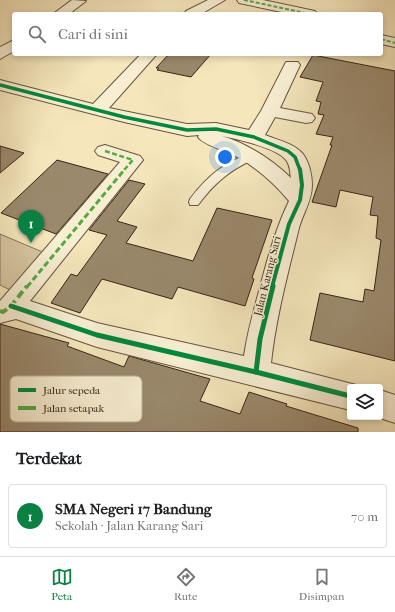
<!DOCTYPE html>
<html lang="id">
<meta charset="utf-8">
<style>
:root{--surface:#fff;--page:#f6f6f6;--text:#202124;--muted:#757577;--line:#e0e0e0;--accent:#0b8043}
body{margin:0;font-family:"IM FELL French Canon",serif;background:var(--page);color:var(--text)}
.controls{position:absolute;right:12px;bottom:12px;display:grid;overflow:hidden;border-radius:4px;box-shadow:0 2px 6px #0003}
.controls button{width:36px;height:36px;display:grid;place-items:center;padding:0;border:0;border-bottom:1px solid var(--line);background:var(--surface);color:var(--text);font:20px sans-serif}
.you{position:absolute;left:225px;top:157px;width:14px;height:14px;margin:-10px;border:3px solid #fff;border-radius:50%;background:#1a73e8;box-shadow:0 0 0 6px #1a73e833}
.badge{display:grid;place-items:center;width:26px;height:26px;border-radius:50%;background:var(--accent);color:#fff;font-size:13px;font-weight:700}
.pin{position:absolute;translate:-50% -33px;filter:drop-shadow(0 1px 2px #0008)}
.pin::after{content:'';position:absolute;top:21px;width:14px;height:12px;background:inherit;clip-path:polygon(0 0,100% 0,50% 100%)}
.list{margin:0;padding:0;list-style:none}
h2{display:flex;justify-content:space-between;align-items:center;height:52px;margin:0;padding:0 16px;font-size:17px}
h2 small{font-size:13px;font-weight:400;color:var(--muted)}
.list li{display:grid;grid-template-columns:26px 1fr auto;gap:12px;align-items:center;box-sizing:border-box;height:64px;margin:0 8px 8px;padding:0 8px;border:1px solid var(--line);border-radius:4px}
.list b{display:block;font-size:15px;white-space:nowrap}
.list p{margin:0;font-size:13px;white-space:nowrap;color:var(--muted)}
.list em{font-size:13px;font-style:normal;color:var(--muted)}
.icon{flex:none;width:22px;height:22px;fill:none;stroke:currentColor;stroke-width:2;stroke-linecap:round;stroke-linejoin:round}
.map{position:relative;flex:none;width:395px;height:432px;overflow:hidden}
.search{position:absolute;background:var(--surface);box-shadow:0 2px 6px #0003;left:12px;right:12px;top:12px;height:44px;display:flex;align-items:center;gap:10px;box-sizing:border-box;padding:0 14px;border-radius:4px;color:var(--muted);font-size:15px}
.sheet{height:124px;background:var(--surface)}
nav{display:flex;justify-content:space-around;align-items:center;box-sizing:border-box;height:56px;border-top:1px solid var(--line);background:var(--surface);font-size:11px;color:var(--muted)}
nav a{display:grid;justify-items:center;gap:2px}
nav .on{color:var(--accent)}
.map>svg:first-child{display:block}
.green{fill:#d5c5a0;stroke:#86745a}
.building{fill:#9a896c;stroke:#382415}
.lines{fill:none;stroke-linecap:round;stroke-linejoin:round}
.lane-casing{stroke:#67543f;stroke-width:2}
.street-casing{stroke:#67543f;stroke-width:2}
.lane{fill:#f8efd3;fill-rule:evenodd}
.street{fill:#f8efd3;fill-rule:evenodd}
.quiet-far3{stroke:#55aa42;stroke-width:2;stroke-dasharray:4 2;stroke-linecap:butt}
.quiet-far2{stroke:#55aa42;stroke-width:2.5;stroke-dasharray:5 2.5;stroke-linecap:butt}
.quiet-far1{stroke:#55aa42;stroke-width:3;stroke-dasharray:6 3;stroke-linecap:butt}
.quiet{stroke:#55aa42;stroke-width:4;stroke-dasharray:8 4;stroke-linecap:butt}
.cycleway-far2-casing{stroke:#f8efd3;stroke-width:5.5}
.cycleway-far1-casing{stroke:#f8efd3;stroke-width:6}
.cycleway-casing{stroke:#f8efd3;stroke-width:8}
.cycleway-far2{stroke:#00873e;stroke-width:3.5}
.cycleway-far1{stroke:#00873e;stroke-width:4}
.cycleway{stroke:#00873e;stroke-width:5}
.labels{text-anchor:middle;stroke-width:3;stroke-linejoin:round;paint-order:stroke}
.street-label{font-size:11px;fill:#382415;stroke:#f8efd3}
.key{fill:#f8efd3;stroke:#beb29a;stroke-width:1}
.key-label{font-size:11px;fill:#382415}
</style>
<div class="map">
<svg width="395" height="432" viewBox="0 0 395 432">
<rect width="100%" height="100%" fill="#f5e6bc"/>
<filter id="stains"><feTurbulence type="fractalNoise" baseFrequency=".005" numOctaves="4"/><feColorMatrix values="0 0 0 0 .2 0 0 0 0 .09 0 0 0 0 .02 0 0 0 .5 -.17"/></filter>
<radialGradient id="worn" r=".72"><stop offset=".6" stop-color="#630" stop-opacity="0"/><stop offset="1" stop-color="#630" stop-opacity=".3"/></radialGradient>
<path class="green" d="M0 234 45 253 10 290 0 285Z"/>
<g class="building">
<path d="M169 54H211L191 77 157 70 159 68H156Z"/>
<path d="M313 55 395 71V361L310 340 320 293 363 302 365 289 374 291 381 240 376 238 378 216 370 215 373 197 340 190 336 207 312 202 332 145H330L333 137 316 134 324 115 318 114 321 102 316 101 323 82 300 77Z"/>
<path d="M0 146 24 153 0 173Z"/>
<path d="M57 160 108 174 56 234 1 213Z"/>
<path d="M129 180 145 184 117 221 137 227 126 243 193 261 217 208 272 220 252 278 254 279 245 306 178 287 172 299 102 279 80 313 51 303 71 274 77 276 107 235 89 230Z"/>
<path d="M0 324 69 343 67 346 124 367 129 356 210 379 200 401 240 414 249 392 287 404 286 406 358 428V432H0Z"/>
</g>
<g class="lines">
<g class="lane-casing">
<path id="lane" d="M251 154 254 155 256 157 254 159C230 170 214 183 198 205H190L189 202 190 199C206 178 224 161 251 154Z"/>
</g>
<g class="street-casing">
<g id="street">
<path d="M72 0 86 1 69 14H53Z"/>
<path d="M208 0H225L201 14H184L186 11Z"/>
<path d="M237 0H263L315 11 317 14H291L239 3Z"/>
<path d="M381 35 395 38V47L381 44Z"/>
<path d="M14 40V51L0 59V47Z"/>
<path d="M141 54H157L109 108 187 124 216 123 249 130 261 111 286 62H298L300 65 280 108 312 114 315 118 312 122 306 123 275 117 265 135C277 140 294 143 303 154 309 162 312 175 312 185 312 201 303 213 299 228 288 273 276 317 271 363L360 386 350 387V410L97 347 16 319 0 323V301L120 162 98 155 95 151 98 147 105 145 140 156 143 160 30 301 97 323 244 356C247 334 253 313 259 291 267 260 275 230 289 201 275 184 258 169 239 158 229 152 203 145 198 137L199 135 187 136 124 122 0 90V80L93 104ZM222 136C237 139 277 148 286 160 290 165 290 172 291 178 271 159 248 144 222 136Z"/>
<path d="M380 390 395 395V423L377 417H380Z"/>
</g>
</g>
<use href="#lane" class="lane"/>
<use href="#street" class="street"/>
<g class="quiet-far3">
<path d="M244 0 310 14"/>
<path d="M381 39 395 43"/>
</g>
<path class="quiet-far2" d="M105 151 133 160 124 170"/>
<path class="quiet-far1" d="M27 287 125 169"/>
<path class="quiet" d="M0 311 3 312 11 306 27 286"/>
<g class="cycleway-far2-casing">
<path id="cycleway-far2" d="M0 85 124 117 187 130 216 129 254 137 288 151 295 157 300 170"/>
</g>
<g class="cycleway-far1-casing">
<path id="cycleway-far1" d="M272 287 289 224 300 200 302 185 300 169"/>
</g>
<g class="cycleway-casing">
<g id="cycleway">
<path d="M273 286 260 339 256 372 350 396"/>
<path d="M11 306 97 335 256 372"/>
</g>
</g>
<use href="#cycleway-far2" class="cycleway-far2"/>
<use href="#cycleway-far1" class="cycleway-far1"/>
<use href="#cycleway" class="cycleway"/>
</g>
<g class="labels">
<g class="street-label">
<text transform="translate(267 276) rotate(-76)" y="4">Jalan Karang Sari</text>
</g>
</g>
<rect x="10" y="376" width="132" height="46" rx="6" class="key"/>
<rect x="18" y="388" width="18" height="4" fill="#00873e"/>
<rect x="18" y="406" width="18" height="4" fill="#55aa42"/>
<g class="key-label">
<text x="43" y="394">Jalur sepeda</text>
<text x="43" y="412">Jalan setapak</text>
</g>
<rect width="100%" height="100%" filter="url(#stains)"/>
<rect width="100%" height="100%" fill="url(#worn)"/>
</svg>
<div class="controls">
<button><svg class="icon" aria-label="layers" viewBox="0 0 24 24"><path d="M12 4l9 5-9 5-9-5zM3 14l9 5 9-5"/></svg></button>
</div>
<div class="you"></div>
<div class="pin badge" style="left:31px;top:243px">1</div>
<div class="search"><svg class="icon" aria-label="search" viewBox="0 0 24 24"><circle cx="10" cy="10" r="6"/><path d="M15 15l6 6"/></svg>Cari di sini</div>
</div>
<section class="sheet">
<h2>Terdekat<small></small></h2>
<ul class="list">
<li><span class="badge">1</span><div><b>SMA Negeri 17 Bandung</b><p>Sekolah · Jalan Karang Sari</p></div><em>70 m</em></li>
</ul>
</section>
<nav>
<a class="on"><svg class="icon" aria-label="map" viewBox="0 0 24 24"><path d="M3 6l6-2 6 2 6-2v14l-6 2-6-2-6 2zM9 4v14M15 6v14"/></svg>Peta</a>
<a><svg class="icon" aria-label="directions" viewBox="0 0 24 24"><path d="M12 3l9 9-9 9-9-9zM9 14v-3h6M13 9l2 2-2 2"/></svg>Rute</a>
<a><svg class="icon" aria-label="saved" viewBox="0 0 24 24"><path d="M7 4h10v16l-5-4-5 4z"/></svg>Disimpan</a>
</nav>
